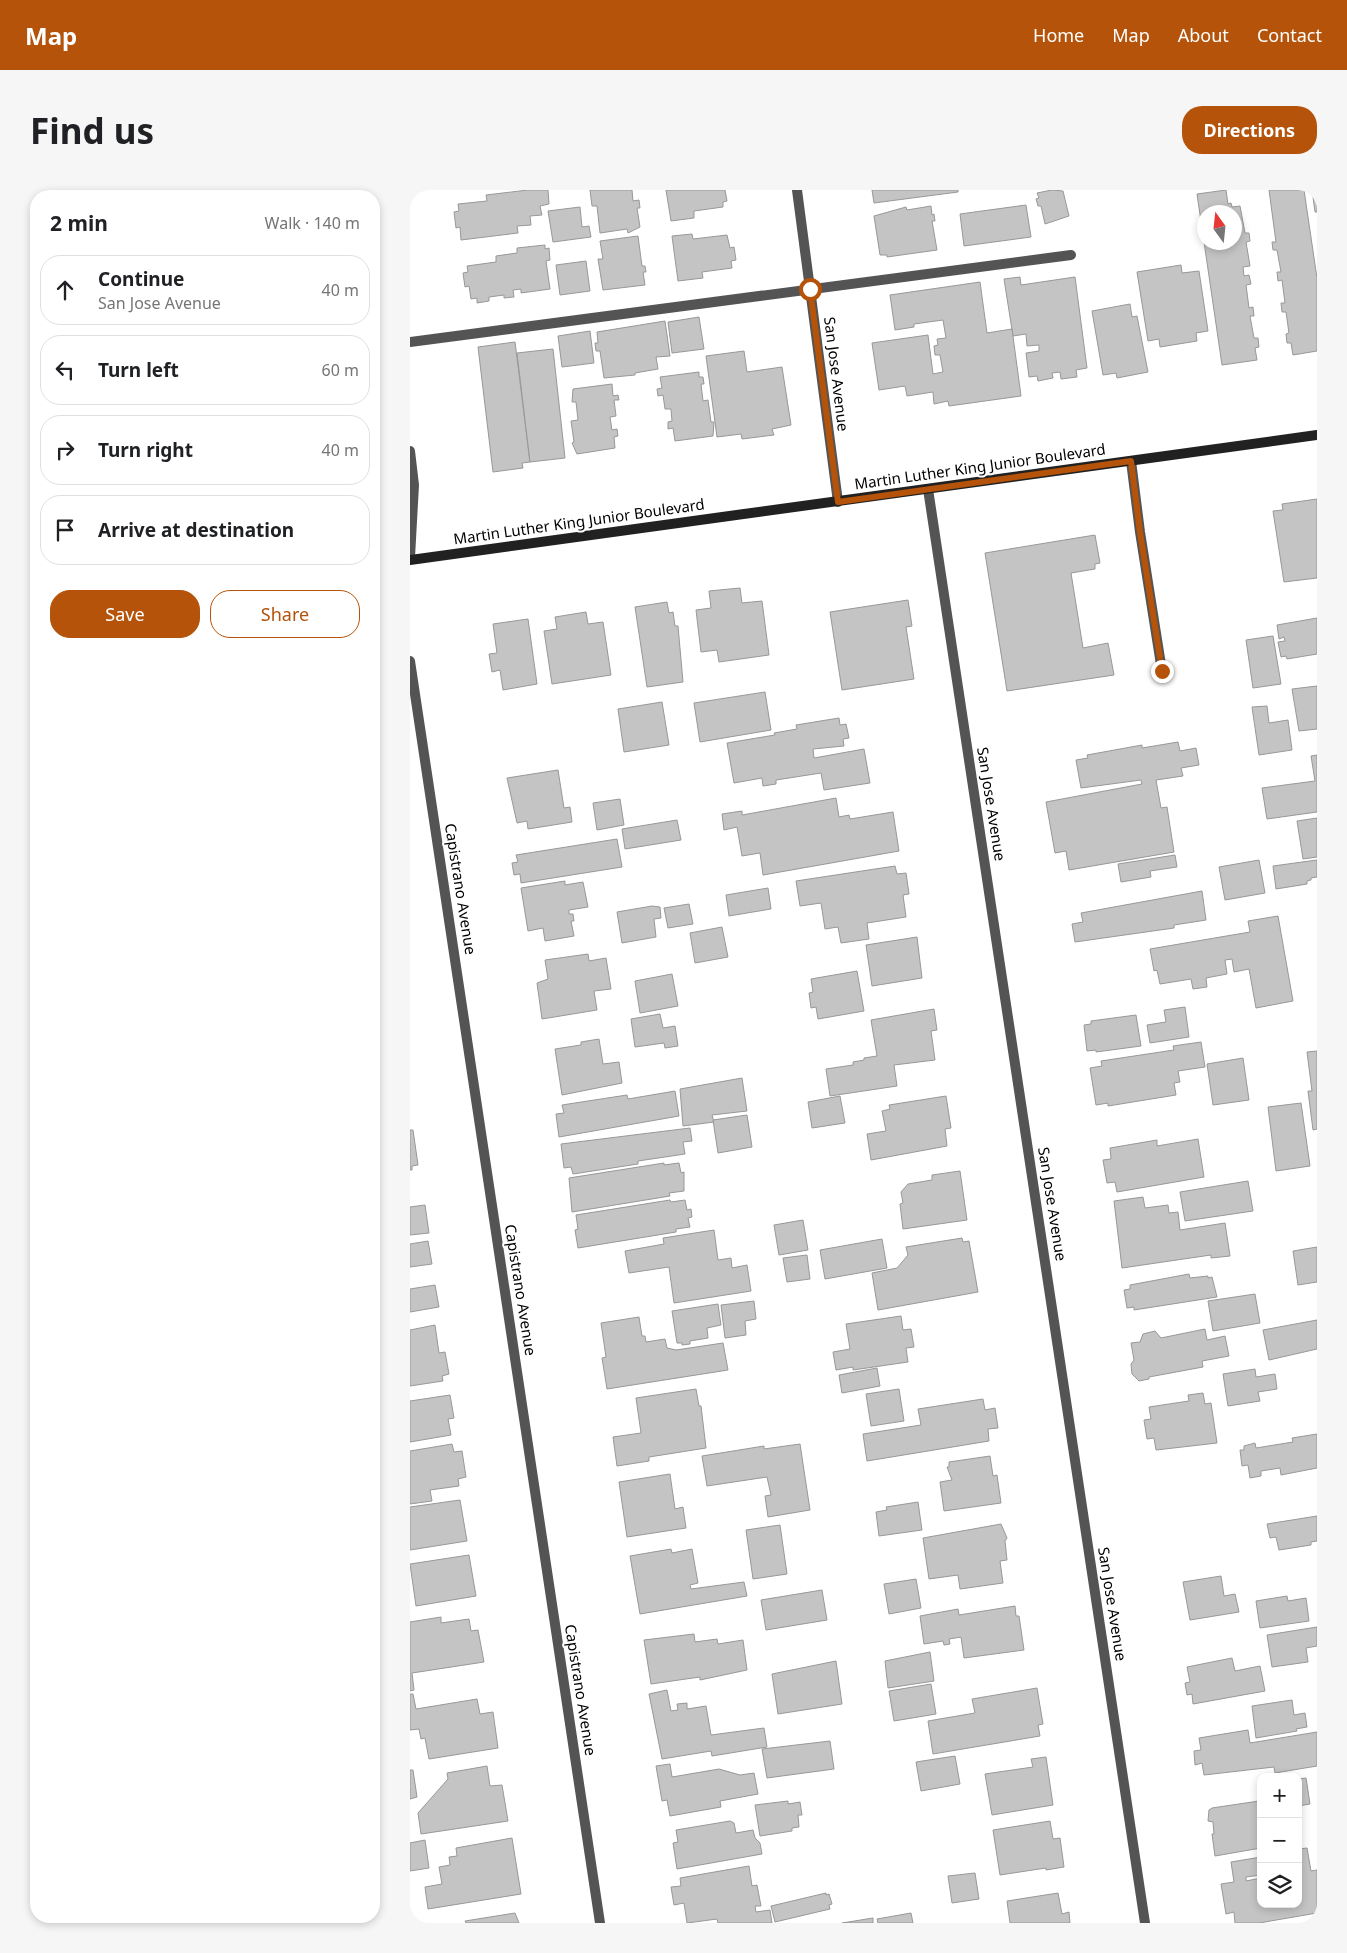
<!DOCTYPE html>
<meta charset="utf-8">
<style>
:root{--surface:#fff;--page:#f6f6f6;--text:#202124;--muted:#757577;--line:#e0e0e0;--accent:#b45309}
body{margin:0;font-family:"Noto Sans",sans-serif;background:var(--page);color:var(--text)}
.controls{position:absolute;right:15px;bottom:15px;display:grid;overflow:hidden;border-radius:10px;box-shadow:0 2px 8px #0003}
.controls button{width:45px;height:45px;display:grid;place-items:center;padding:0;border:0;border-bottom:1px solid var(--line);background:var(--surface);color:var(--text);font:25px sans-serif}
.compass{position:absolute;left:787px;top:15px;width:45px;height:45px;border-radius:50%;background:var(--surface);box-shadow:0 2px 8px #0003;rotate:345deg}
.stop{position:absolute;width:15px;height:15px;margin:-11px;border:4px solid #b45309;border-radius:50%;background:#fff}
.stop.end{background:#b45309;border-color:#fff;box-shadow:0 1px 5px #0008}
.list{margin:0;padding:0;list-style:none}
h2{display:flex;justify-content:space-between;align-items:center;height:65px;margin:0;padding:0 20px;font-size:21px}
h2 small{font-size:16px;font-weight:400;color:var(--muted)}
.list li{display:grid;grid-template-columns:32px 1fr auto;gap:15px;align-items:center;box-sizing:border-box;height:70px;margin:0 10px 10px;padding:0 10px;border:1px solid var(--line);border-radius:20px}
.list b{display:block;font-size:19px;white-space:nowrap}
.list p{margin:0;font-size:16px;white-space:nowrap;color:var(--muted)}
.list em{font-size:16px;font-style:normal;color:var(--muted)}
.actions{display:flex;gap:10px;padding:15px 20px}
.actions a{flex:1;padding:11px 0;border:1px solid var(--accent);border-radius:20px;text-align:center;font-size:18px;color:var(--accent)}
.actions .main{background:var(--accent);color:#fff}
.icon{flex:none;width:28px;height:28px;fill:none;stroke:currentColor;stroke-width:2;stroke-linecap:round;stroke-linejoin:round}
.map{position:relative;flex:none;width:907px;height:1733px;overflow:hidden;border-radius:20px}
header{display:flex;align-items:center;gap:30px;box-sizing:border-box;height:70px;padding:0 25px;background:var(--accent);color:#fff}
header strong{font-size:24px}
nav{display:flex;gap:28px;margin-inline-start:auto;font-size:18px}
.intro{display:flex;align-items:center;justify-content:space-between;box-sizing:border-box;height:120px;padding:0 30px}
h1{margin:0;font-size:35px}
.button{padding:12px 22px;border-radius:20px;background:var(--accent);color:#fff;font-size:18px;font-weight:700}
main{display:flex;gap:30px;padding:0 30px}
aside{flex:1;background:var(--surface);border-radius:20px;box-shadow:0 2px 8px #0003}
.map>svg:first-child{display:block}
.building{fill:#c4c4c4;stroke:#989898;fill-rule:evenodd}
.lines{fill:none;stroke-linecap:round;stroke-linejoin:round}
.lane{stroke:#545454;stroke-width:10}
.street{stroke:#545454;stroke-width:10}
.secondary{stroke:#212121;stroke-width:10}
.route{stroke:#b45309;stroke-width:6}
.labels{text-anchor:middle;stroke-width:4;stroke-linejoin:round;paint-order:stroke}
.street-label{font-size:15px;fill:#000;stroke:#fff}
</style>
<header>
<strong>Map</strong>
<nav><a>Home</a><a>Map</a><a>About</a><a>Contact</a></nav>
</header>
<div class="intro"><h1>Find us</h1><a class="button">Directions</a></div>
<main>
<aside>
<h2>2 min<small>Walk · 140 m</small></h2>
<ul class="list">
<li><svg class="icon" aria-label="ahead" viewBox="0 0 24 24"><path d="M12 20V5M6 11l6-6 6 6"/></svg><div><b>Continue</b><p>San Jose Avenue</p></div><em>40 m</em></li>
<li><svg class="icon" aria-label="left" viewBox="0 0 24 24"><path d="M17 20v-9H6M10 6l-5 5 5 5"/></svg><div><b>Turn left</b></div><em>60 m</em></li>
<li><svg class="icon" aria-label="right" viewBox="0 0 24 24"><path d="M7 20v-9h11M14 6l5 5-5 5"/></svg><div><b>Turn right</b></div><em>40 m</em></li>
<li><svg class="icon" aria-label="arrive" viewBox="0 0 24 24"><path d="M6 21V4h12l-3 4 3 4H6"/></svg><div><b>Arrive at destination</b></div></li>
</ul>
<div class="actions"><a class="main">Save</a><a>Share</a></div>
</aside>
<div class="map">
<svg width="907" height="1733" viewBox="0 0 907 1733">
<rect width="100%" height="100%" fill="#fff"/>
<g class="building">
<path d="M118 0H138L139 14 130 16 132 25 120 26 121 35 107 36 108 43 51 50 50 37 46 38 44 22 49 21 48 14 77 11 76 5Z"/>
<path d="M180 0H222L223 11 229 10 230 18H227L230 37 218 43 217 39 190 43 187 16H182Z"/>
<path d="M256 0H315L317 11 313 12V17L284 21V28L261 31Z"/>
<path d="M462 0H548V2L464 13Z"/>
<path d="M642 0 653 1 659 26 635 34 631 16H628L626 9 629 8 627 3Z"/>
<path d="M816 0 818 14 821 13 822 17 830 16 835 43H839L840 51 836 52 840 76 833 77 834 86 839 85 841 94 836 95 839 118 843 117 844 126H840L844 148H848L849 157 845 158 847 170 812 175 787 4ZM794 22H824V52H794Z"/>
<path d="M859 0H894L907 88V161L883 165 881 153H877L876 144 879 143 876 122H872L871 113H875L872 90 868 91 867 82H871L867 60H863L862 52H866Z"/>
<path d="M902 0H907V22H905Z"/>
<path d="M616 15 621 47 554 56 550 24Z"/>
<path d="M521 16 522 25 524 24 525 31H522L527 60 477 67V65H470L464 26 496 17 497 20Z"/>
<path d="M170 17 172 37 179 36 181 47 143 52 138 21Z"/>
<path d="M282 44 283 49 317 45 320 58 324 57 326 70 321 71 322 78 292 82 293 88 268 91 262 46Z"/>
<path d="M228 46 232 76H235L236 82H233L235 95 193 100 188 69H193L190 51Z"/>
<path d="M135 55V59L139 58 140 70 136 71 140 99 111 103V99L103 100 104 107 94 108V105L79 107V111L67 113V108L61 109 59 96 55 97 53 83 58 82 57 76 86 72V66L107 63V58Z"/>
<path d="M176 71 180 101 150 105 146 75Z"/>
<path d="M771 75 772 83 789 81 798 141 786 143 787 151 750 157 749 149 738 151 727 82Z"/>
<path d="M610 87 611 95 665 87 677 178 666 180 667 187 651 189 650 182 642 183 643 188 628 191 627 186 619 187 616 163 629 161V155L617 156 616 144 603 146 594 89Z"/>
<path d="M570 92 577 143 602 139 611 206 539 216 538 211 524 214 523 202 497 206 495 196 469 200 462 153 518 145 523 184 533 182 530 165H525L524 156 528 155 527 149 536 148 533 130 504 134V137L485 140 480 105Z"/>
<path d="M720 114 722 127 727 126 738 182 707 188 706 183 693 185 682 121Z"/>
<path d="M289 127 294 159 262 163 258 132Z"/>
<path d="M255 131 260 166 246 167 248 179 225 183V185L194 188 190 161H186L185 153H188L187 142Z"/>
<path d="M180 141 184 173 152 177 148 146Z"/>
<path d="M105 152 120 272 112 273 113 278 83 282 68 157Z"/>
<path d="M143 159 155 268 120 272 107 163Z"/>
<path d="M334 161 337 182 372 177 381 235 362 239 364 245 332 249 331 244 307 247 296 166Z"/>
<path d="M289 182V187H293L294 194H291L293 211 298 210 301 232H304L303 246 265 251 263 238 258 239V232L262 231 261 219H255L253 205 248 206 247 199 252 198 250 187Z"/>
<path d="M202 194 203 206 208 205 209 210H204L206 226 200 227 202 240 207 239 208 246 204 247 205 258 167 264 162 253 164 252 161 231 168 230 166 212H162L163 199Z"/>
<path d="M907 309V388L874 392 863 321 873 320 872 314Z"/>
<path d="M685 345 690 373 685 374V379L661 383 673 458 698 453 704 485 597 501 575 363Z"/>
<path d="M330 398 332 413 352 411 359 465 309 472 307 460 291 462 286 420 301 418 299 401Z"/>
<path d="M498 410 502 436 496 437 504 489 432 500 420 422Z"/>
<path d="M257 412 259 423 263 422 265 436H268L273 492 237 497 225 417Z"/>
<path d="M176 422 178 434 193 432 201 485 142 494 134 441 147 439 145 427Z"/>
<path d="M907 428V464L877 469 876 466 871 467 868 452 875 451 874 447 869 449 867 435Z"/>
<path d="M118 429 127 494 93 500 90 480 82 482 79 464 87 463 83 434Z"/>
<path d="M863 446 871 494 843 498 836 450Z"/>
<path d="M907 496V539L889 541 882 499Z"/>
<path d="M355 502 361 540 290 552 284 513Z"/>
<path d="M252 512 259 555 214 562 208 519Z"/>
<path d="M857 516 859 533 878 530 882 560 849 565 842 517Z"/>
<path d="M429 528 430 535 436 534 439 548 433 549 434 556 403 559 404 568 454 559 460 593 414 600 411 583 366 590V594L353 596 352 588 324 593 317 553 365 545 364 543 387 539 386 535Z"/>
<path d="M768 552 770 561 786 558 789 575 771 578 773 586 746 590 751 618 757 617 764 662 659 680 656 661 645 663 636 612 732 594 731 590 671 598 666 570 678 568 677 565 732 555V558Z"/>
<path d="M907 565V622L857 629 852 598 905 591 901 566Z"/>
<path d="M148 580 154 618 160 617 162 632 118 639 117 631 107 633 97 588Z"/>
<path d="M426 608 429 627 439 625 440 629 483 622 489 661 353 685 350 663 332 666 327 637 314 640 312 624 332 621V625Z"/>
<path d="M210 609 214 635 187 640 183 613Z"/>
<path d="M907 628V667L893 669 887 631Z"/>
<path d="M267 630 271 650 215 659 212 639Z"/>
<path d="M207 649 212 677 111 693 110 684 104 685 102 673 108 672 106 665Z"/>
<path d="M765 665 767 677 740 681 741 687 711 692 708 674Z"/>
<path d="M849 670 855 703 815 710 809 677Z"/>
<path d="M907 670V687L901 688V690L897 691V694L866 699 863 676Z"/>
<path d="M485 676 487 684 496 683 499 704 493 705 496 727 457 733 459 749 431 753 428 737 415 739 411 713 390 716 386 691Z"/>
<path d="M155 691V695L173 692 178 717 159 720V724H163L164 731H161L164 746 135 751 133 738 118 741 111 698Z"/>
<path d="M358 698 361 719 319 726 316 705Z"/>
<path d="M792 701 796 730 764 735V738L665 752 662 734 673 732 671 723Z"/>
<path d="M279 714 283 734 258 738 254 718Z"/>
<path d="M242 716 250 717 251 728 244 729 246 747 212 753 207 722Z"/>
<path d="M868 726 883 811 846 818 839 779 824 782 822 769 815 770 817 784 796 788 797 797 783 799 781 789 750 794 747 780 744 781 740 759 840 742 838 731Z"/>
<path d="M312 737 318 767 285 773 280 743Z"/>
<path d="M507 747 512 788 462 796 456 755Z"/>
<path d="M178 764 179 771 196 768 201 799 184 801 187 820 132 829 127 793 138 789 135 770Z"/>
<path d="M447 781 454 821 408 829 406 817 401 818 399 803 403 802 401 789Z"/>
<path d="M262 784 268 816 230 823 225 791Z"/>
<path d="M775 817 779 847 740 853 737 835 756 832 754 820Z"/>
<path d="M524 819 527 840 521 841 525 870 484 875 487 896 420 906 416 879 443 875V872L454 870V868L467 866 461 830Z"/>
<path d="M250 824 253 838 265 836 268 856 255 858 254 853 225 857 221 829Z"/>
<path d="M726 825 731 856 686 862V860L677 861 674 835 681 834V831Z"/>
<path d="M189 849 193 874 209 872 212 893 152 905 145 859 171 855V852Z"/>
<path d="M791 852 795 877 768 881 770 892 764 893 766 905 698 916V913L686 915 680 878 692 876 691 871 764 860 763 856Z"/>
<path d="M907 861V939L903 940 898 901H902L897 862Z"/>
<path d="M833 868 839 910 803 915 797 874Z"/>
<path d="M332 888 337 921 302 925 304 932 273 936 270 899Z"/>
<path d="M265 901 269 926 149 947 146 924 154 923 152 915 217 905 218 909Z"/>
<path d="M430 906 435 933 402 938 398 912Z"/>
<path d="M536 906 541 938 535 939 537 956 461 970 457 944 476 941 472 921 480 919 479 915Z"/>
<path d="M891 913 900 976 866 981 858 917Z"/>
<path d="M337 925 342 957 308 963 303 930Z"/>
<path d="M280 938 282 951 273 952 275 964 228 971V974L163 984 161 977 154 978 151 954Z"/>
<path d="M0 940H3L8 975 2 976V980H0Z"/>
<path d="M788 949 794 987 707 1002 705 992 697 993 693 970 701 969 700 958 747 950V956Z"/>
<path d="M254 973V975L269 973 271 983 274 982V1001L259 1003 260 1006 162 1022 159 988Z"/>
<path d="M550 981 557 1030 493 1039 490 1014 493 1013 491 1002 498 994 522 990V985Z"/>
<path d="M838 991 843 1021 775 1031 770 1002Z"/>
<path d="M733 1007 735 1018 758 1015 759 1023 768 1022 770 1040 815 1033 820 1066 801 1068V1065L712 1078 704 1011Z"/>
<path d="M260 1010 261 1012 275 1010 277 1020 281 1019 282 1027 278 1028 280 1037 266 1039V1042L168 1058 165 1040 168 1039 166 1025Z"/>
<path d="M15 1015 19 1043 0 1045V1017Z"/>
<path d="M393 1030 398 1060 369 1065 364 1035Z"/>
<path d="M304 1040 308 1070 321 1068 322 1078 337 1075 341 1101 264 1113 259 1077 219 1083 215 1061 254 1054 253 1048Z"/>
<path d="M552 1048 553 1052 559 1051 568 1102 468 1120 462 1083 487 1078 498 1065 496 1057Z"/>
<path d="M472 1049 477 1078 415 1089 410 1060Z"/>
<path d="M18 1051 22 1074 0 1077V1054Z"/>
<path d="M907 1057V1092L888 1095 883 1061Z"/>
<path d="M397 1065 400 1089 377 1092 373 1068Z"/>
<path d="M779 1084 780 1088 798 1086V1088L802 1087 807 1107 724 1120V1117L717 1118 714 1100 720 1099V1095Z"/>
<path d="M25 1095 29 1117 0 1122V1099Z"/>
<path d="M845 1104 850 1133 803 1141 798 1111Z"/>
<path d="M344 1111 346 1129 335 1131 336 1145 315 1148 311 1115Z"/>
<path d="M308 1114 311 1135 297 1138 298 1148 280 1151V1154L272 1155V1153H267L262 1121Z"/>
<path d="M491 1126 493 1140 501 1139 504 1157 496 1158 498 1172 443 1180V1177L426 1180 423 1162 440 1159 436 1134Z"/>
<path d="M229 1127 232 1146H235L236 1152 255 1149 257 1158 266 1160 313 1153 318 1180 197 1199 192 1168 196 1167 191 1133Z"/>
<path d="M907 1130V1159L859 1170 853 1140Z"/>
<path d="M25 1135 29 1163 35 1162 39 1184 32 1186 33 1191 0 1196V1140Z"/>
<path d="M795 1139 797 1150 815 1146 819 1166 792 1171 793 1177 739 1187V1189L729 1191 722 1184 721 1174 724 1170 721 1153 730 1152 733 1144 745 1141 751 1148Z"/>
<path d="M467 1178 470 1196 432 1203 429 1185Z"/>
<path d="M845 1179 846 1187 865 1184 867 1199 848 1202 850 1211 818 1216 813 1184Z"/>
<path d="M286 1199 289 1216H291L296 1258 239 1267V1271L207 1276 203 1247 231 1243 226 1208Z"/>
<path d="M489 1199 494 1231 461 1236 456 1204Z"/>
<path d="M793 1203 795 1214 801 1213 807 1253 746 1260 744 1248 737 1249 734 1230 741 1229 739 1217 779 1211 778 1205Z"/>
<path d="M40 1205 44 1228 38 1229 41 1245 0 1252V1211Z"/>
<path d="M573 1209 575 1220 585 1218 588 1238 578 1239 579 1251 457 1271 453 1244 511 1235 508 1219Z"/>
<path d="M907 1244V1278L871 1285 870 1278 851 1281V1286L840 1288 838 1275 832 1276 830 1260H834V1256L845 1253 846 1258 883 1252 882 1248Z"/>
<path d="M42 1254 44 1262 52 1261 56 1287 48 1289 49 1296 20 1300 22 1311 0 1314V1261Z"/>
<path d="M390 1254 400 1320 358 1327 355 1306 361 1305 357 1287 297 1296 292 1266 354 1256V1259Z"/>
<path d="M580 1266 583 1286 587 1285 591 1313 534 1321 530 1292 542 1290 537 1277H539V1272Z"/>
<path d="M260 1284 265 1319 273 1317 276 1338 217 1347 209 1292Z"/>
<path d="M50 1310 57 1351 0 1360V1317Z"/>
<path d="M508 1312 512 1340 469 1346 466 1322 477 1320 476 1317Z"/>
<path d="M907 1326V1351L901 1352V1355L869 1360 866 1347 860 1348 857 1334Z"/>
<path d="M591 1334 597 1348 595 1351 597 1370 590 1371 593 1393 550 1399 548 1385 519 1389 513 1348Z"/>
<path d="M370 1335 377 1384 343 1389 336 1340Z"/>
<path d="M261 1359 262 1363 282 1359 288 1393 280 1395 281 1399 334 1392 337 1406 230 1424 220 1366Z"/>
<path d="M59 1365 66 1406 6 1416 0 1374Z"/>
<path d="M811 1386 814 1406 825 1404 829 1422 780 1430 773 1392Z"/>
<path d="M506 1389 511 1418 479 1424 474 1394Z"/>
<path d="M412 1400 417 1430 356 1440 351 1410Z"/>
<path d="M877 1406 878 1411 896 1408 899 1431 850 1438 846 1411Z"/>
<path d="M605 1416 606 1426H609L614 1460 554 1468 551 1447 539 1449 540 1454 534 1455 533 1451 514 1454 510 1426 548 1419 549 1425Z"/>
<path d="M31 1427V1433L59 1429 61 1441 68 1440 74 1472 2 1483 4 1500 0 1501V1432Z"/>
<path d="M907 1437V1456L896 1458 898 1472 862 1477 857 1445Z"/>
<path d="M284 1444 285 1452 307 1449 308 1454 333 1450 337 1480 290 1490V1487L241 1494 234 1450Z"/>
<path d="M520 1462 524 1491 478 1498 475 1471Z"/>
<path d="M822 1468 825 1481 850 1476 855 1501 783 1514 782 1504 777 1505 775 1493 780 1492 777 1477Z"/>
<path d="M426 1471 432 1514 368 1524 362 1484Z"/>
<path d="M521 1494 526 1524 484 1531 479 1501Z"/>
<path d="M627 1498 633 1534 628 1535 630 1546 523 1564 518 1531 565 1523 562 1509Z"/>
<path d="M257 1500 261 1521 268 1520 267 1514 277 1513V1519L296 1516 301 1545 354 1538 357 1557 302 1566 301 1561 252 1569 239 1504Z"/>
<path d="M0 1504H3L6 1519 67 1509 70 1524 83 1522 88 1558 19 1569 15 1548 11 1549 9 1539 0 1540Z"/>
<path d="M882 1510 884 1525 895 1523 897 1537 886 1539 887 1541 846 1548 842 1516Z"/>
<path d="M838 1540 840 1553 907 1542V1576L865 1583 864 1577 794 1585 792 1573 785 1575 784 1561 791 1560 789 1548Z"/>
<path d="M420 1551 424 1579 357 1588 352 1559Z"/>
<path d="M545 1566 550 1594 511 1601 506 1572Z"/>
<path d="M636 1567 643 1615 582 1625 575 1584 623 1577 621 1569Z"/>
<path d="M260 1574 262 1587 309 1579 330 1585 344 1583 348 1604 310 1611 311 1617 260 1626 257 1610 252 1611 246 1576Z"/>
<path d="M77 1576 80 1596 92 1595 98 1631 11 1644 8 1623 38 1589 37 1583Z"/>
<path d="M0 1580H3L7 1607 0 1609Z"/>
<path d="M896 1588 900 1614 888 1616V1589Z"/>
<path d="M378 1611V1614L390 1612 392 1625H388L389 1637 382 1638V1641L350 1646 345 1615Z"/>
<path d="M849 1611 851 1658 805 1666 802 1644H804L803 1632 798 1631 799 1620 802 1618Z"/>
<path d="M320 1631 324 1633 326 1643 343 1640 345 1648 350 1653 352 1664 267 1679 263 1653 268 1652 266 1640Z"/>
<path d="M640 1631 643 1649 650 1648 654 1677 636 1680V1678L590 1685 583 1640Z"/>
<path d="M102 1648 111 1704 18 1719 15 1697 32 1694 29 1677 40 1675 39 1667 47 1666 46 1658Z"/>
<path d="M15 1650 19 1678 0 1681V1653Z"/>
<path d="M897 1658 901 1681 907 1680V1723L849 1733H825L824 1722 816 1724 811 1694 824 1692 821 1672 851 1667V1685L836 1687V1691L851 1688V1714H888V1659Z"/>
<path d="M339 1676 342 1696 347 1695 351 1716H345L346 1722 360 1720 362 1733H308L307 1729 277 1733 274 1713 264 1715 261 1697 271 1696 270 1688Z"/>
<path d="M565 1683 569 1709 542 1713 538 1686Z"/>
<path d="M416 1703V1705L419 1704 422 1714 419 1715 420 1719 365 1732 361 1716Z"/>
<path d="M648 1703 652 1724 659 1722 660 1733H600L597 1711Z"/>
<path d="M105 1723 109 1733H56L55 1731Z"/>
<path d="M501 1723 503 1733H468L467 1729Z"/>
<path d="M463 1728V1733H432Z"/>
</g>
<g class="lines">
<g class="lane">
<path d="M0 152 661 65"/>
<path d="M721 271 730 342 752 481"/>
</g>
<g class="street">
<path d="M387 0 428 312"/>
<path d="M0 261 4 295 0 367"/>
<path d="M518 299 735 1733"/>
<path d="M0 471 190 1733"/>
</g>
<path class="secondary" d="M0 370 907 245"/>
</g>
<g class="lines">
<path class="route" d="M400 99 428 312 721 271 730 342 752 481"/>
</g>
<g class="labels">
<g class="street-label">
<text transform="translate(426 184) rotate(83)" y="5">San Jose Avenue</text>
<text transform="translate(570 277) rotate(-8)" y="5">Martin Luther King Junior Boulevard</text>
<text transform="translate(169 332) rotate(-8)" y="5">Martin Luther King Junior Boulevard</text>
<text transform="translate(581 614) rotate(81)" y="5">San Jose Avenue</text>
<text transform="translate(50 699) rotate(81)" y="5">Capistrano Avenue</text>
<text transform="translate(642 1014) rotate(81)" y="5">San Jose Avenue</text>
<text transform="translate(110 1100) rotate(81)" y="5">Capistrano Avenue</text>
<text transform="translate(702 1414) rotate(81)" y="5">San Jose Avenue</text>
<text transform="translate(170 1500) rotate(81)" y="5">Capistrano Avenue</text>
</g>
</g>
</svg>
<div class="controls">
<button>+</button>
<button>−</button>
<button><svg class="icon" aria-label="layers" viewBox="0 0 24 24"><path d="M12 4l9 5-9 5-9-5zM3 14l9 5 9-5"/></svg></button>
</div>
<svg class="compass" viewBox="-18 -18 36 36"><path d="M0-13l5 13h-10z" fill="#e53935"/><path d="M0 13l5-13h-10z" fill="#757577"/></svg>
<div class="stop" style="left:400px;top:99px"></div>
<div class="stop end" style="left:752px;top:481px"></div>
</div>
</main>
